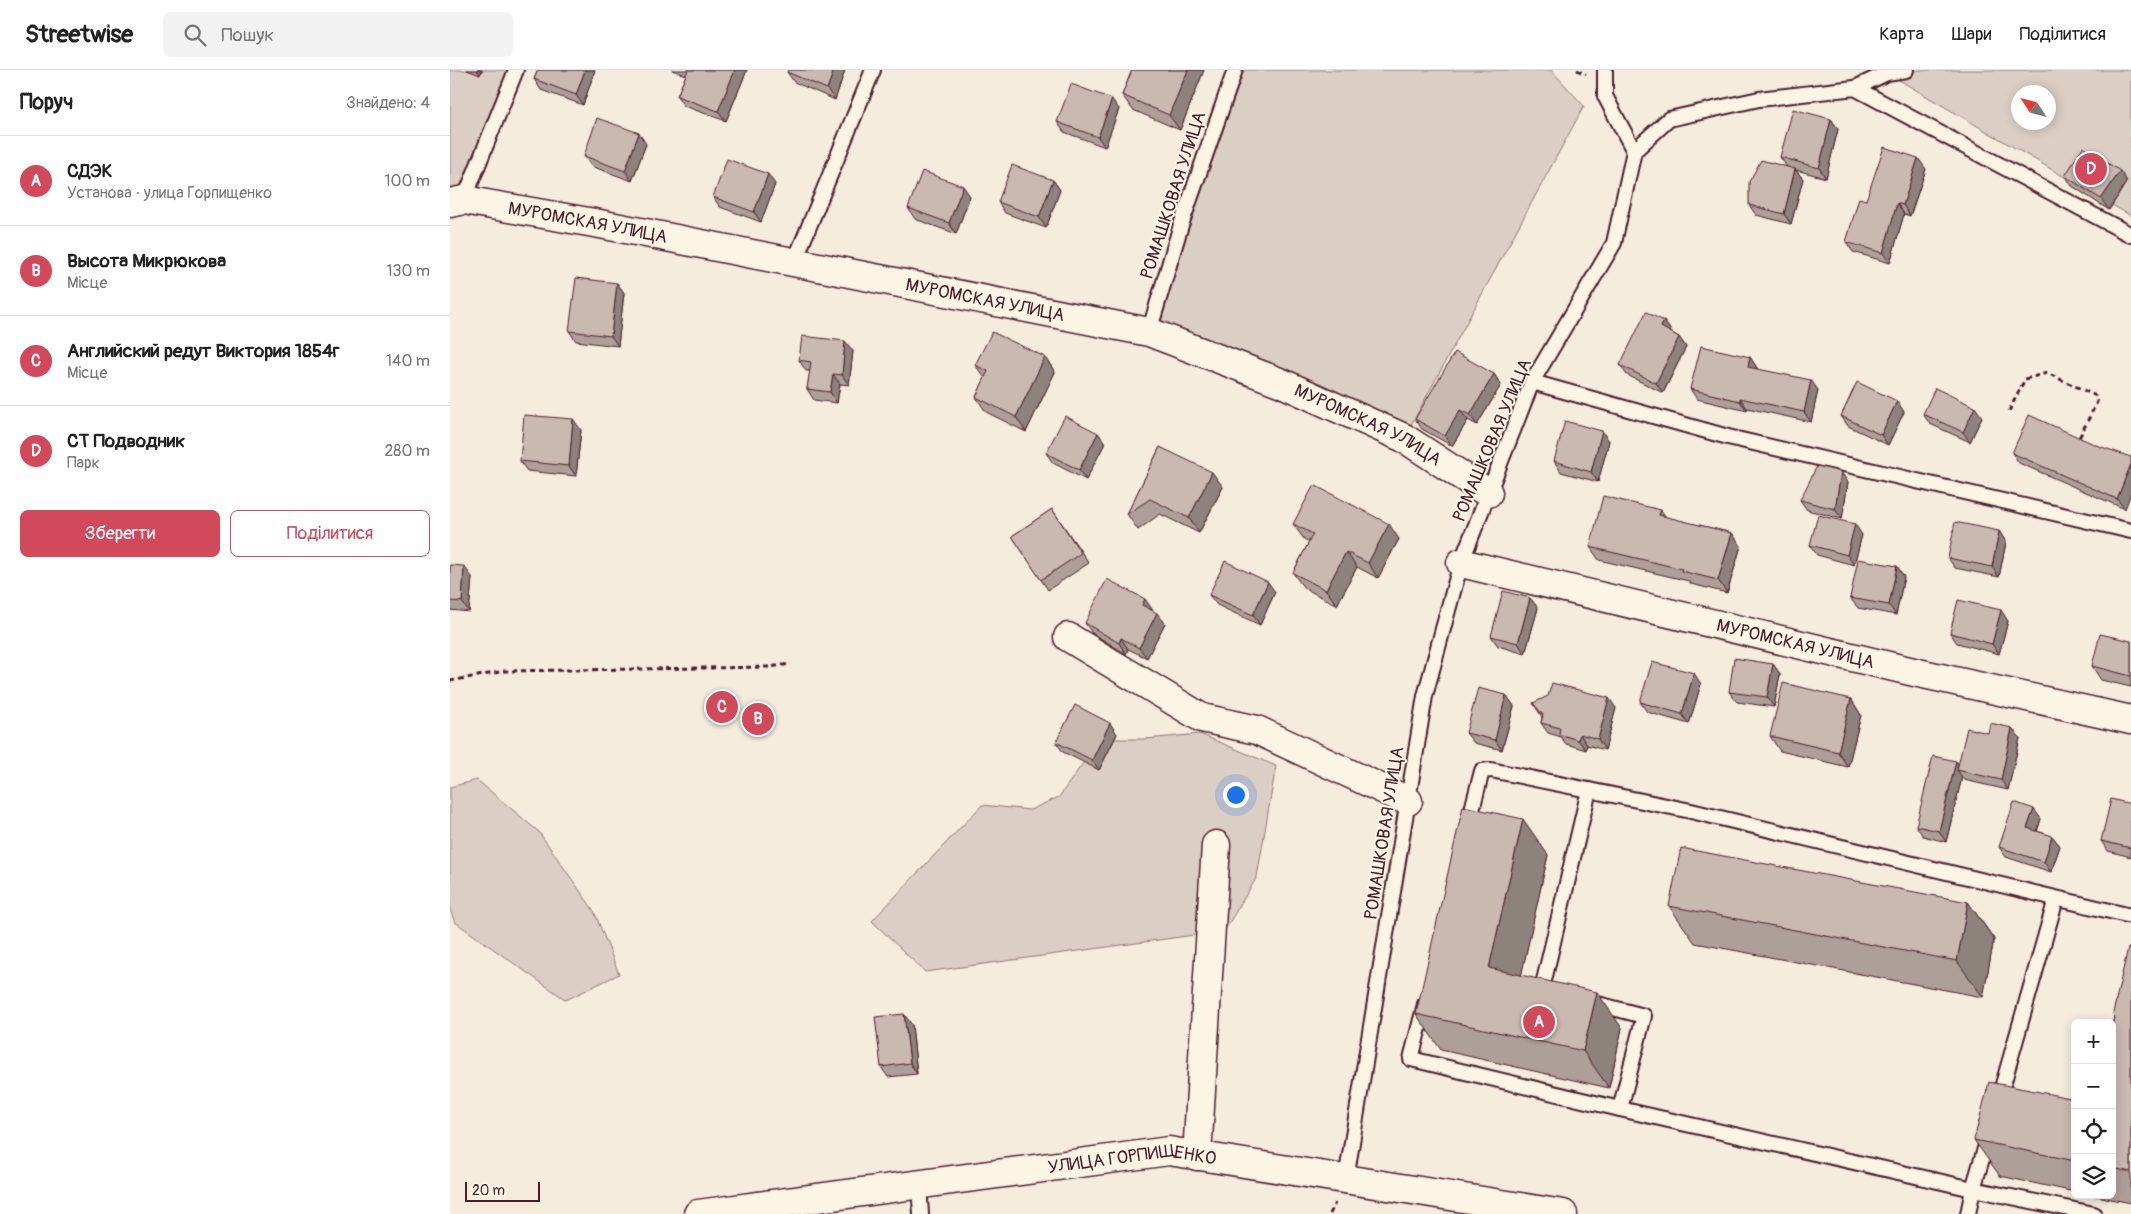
<!DOCTYPE html>
<html lang="uk">
<meta charset="utf-8">
<style>
:root{--surface:#fff;--page:#f2f2f2;--text:#222;--muted:#767676;--line:#e0e0e0;--accent:#d1495b}
body{margin:0;font-family:Pangolin,sans-serif;background:var(--page);color:var(--text)}
.controls{position:absolute;right:15px;bottom:15px;display:grid;overflow:hidden;border-radius:8px;box-shadow:0 2px 12px #0003}
.controls button{width:45px;height:45px;display:grid;place-items:center;padding:0;border:0;border-bottom:1px solid var(--line);background:var(--surface);color:var(--text);font:25px sans-serif}
.compass{position:absolute;left:1561px;top:15px;width:45px;height:45px;border-radius:50%;background:var(--surface);box-shadow:0 2px 12px #0003;rotate:306deg}
.scale{position:absolute;left:15px;bottom:12px;width:75px;box-sizing:border-box;padding-left:5px;border:2px solid #4a1f2b;border-top:0;font-size:14px;line-height:18px;white-space:nowrap;color:#4a1f2b;-webkit-text-stroke:4px #fcf5e5;paint-order:stroke}
.you{position:absolute;left:785px;top:724px;width:18px;height:18px;margin:-12px;border:4px solid #fff;border-radius:50%;background:#1a73e8;box-shadow:0 0 0 8px #1a73e833}
.badge{display:grid;place-items:center;width:32px;height:32px;border-radius:50%;background:var(--accent);color:#fff;font-size:16px;font-weight:700}
.pin{position:absolute;translate:-50% -50%;border:2px solid #fff;box-shadow:0 1px 5px #0006}
.list{margin:0;padding:0;list-style:none}
h2{display:flex;justify-content:space-between;align-items:center;height:65px;margin:0;padding:0 20px;font-size:21px}
h2 small{font-size:16px;font-weight:400;color:var(--muted)}
.list li{display:grid;grid-template-columns:32px 1fr auto;gap:15px;align-items:center;box-sizing:border-box;height:90px;padding:0 20px;border-top:1px solid var(--line)}
.list b{display:block;font-size:19px;white-space:nowrap}
.list p{margin:0;font-size:16px;white-space:nowrap;color:var(--muted)}
.list em{font-size:16px;font-style:normal;color:var(--muted)}
.actions{display:flex;gap:10px;padding:15px 20px}
.actions a{flex:1;padding:11px 0;border:1px solid var(--accent);border-radius:8px;text-align:center;font-size:18px;color:var(--accent)}
.actions .main{background:var(--accent);color:#fff}
.icon{flex:none;width:28px;height:28px;fill:none;stroke:currentColor;stroke-width:2;stroke-linecap:round;stroke-linejoin:round}
.map{position:relative;flex:none;width:1681px;height:1144px;overflow:hidden}
header{display:flex;align-items:center;gap:30px;box-sizing:border-box;height:70px;padding:0 25px;background:var(--surface);border-bottom:1px solid var(--line)}
header strong{font-size:24px}
nav{display:flex;gap:28px;margin-inline-start:auto;font-size:18px}
.search{width:350px;height:45px;background:var(--page);display:flex;align-items:center;gap:12px;box-sizing:border-box;padding:0 18px;border-radius:8px;color:var(--muted);font-size:19px}
main{display:flex}
aside{flex:1;background:var(--surface)}
.map>svg:first-child{display:block}
.green{fill:#dbcec4;stroke:#927678;fill-rule:evenodd}
.lines{fill:none;stroke-linecap:round;stroke-linejoin:round}
.lane-casing{stroke:#4a1f2b;stroke-width:18}
.street-casing{stroke:#4a1f2b;stroke-width:31}
.secondary-casing{stroke:#4a1f2b;stroke-width:31}
.path{stroke:#4a1f2b;stroke-width:3;stroke-dasharray:5 4;stroke-linecap:butt}
.lane{stroke:#fcf5e5;stroke-width:14}
.street{stroke:#fcf5e5;stroke-width:28}
.secondary{stroke:#fcf5e5;stroke-width:28}
.wall{fill:#ae9f98;stroke:#4a1f2b}
.shaded-wall{fill:#8d827c;stroke:#4a1f2b}
.building{fill:#cab9b1;stroke:#4a1f2b}
.labels{text-anchor:middle;stroke-width:4;stroke-linejoin:round;paint-order:stroke}
.street-label{font-size:18px;fill:#4a1f2b;stroke:#fcf5e5}
</style>
<header>
<strong>Streetwise</strong>
<div class="search"><svg class="icon" aria-label="search" viewBox="0 0 24 24"><circle cx="10" cy="10" r="6"/><path d="M15 15l6 6"/></svg>Пошук</div>
<nav><a>Карта</a><a>Шари</a><a>Поділитися</a></nav>
</header>
<main>
<aside>
<h2>Поруч<small>Знайдено: 4</small></h2>
<ul class="list">
<li><span class="badge">A</span><div><b>СДЭК</b><p>Установа · улица Горпищенко</p></div><em>100 m</em></li>
<li><span class="badge">B</span><div><b>Высота Микрюкова</b><p>Місце</p></div><em>130 m</em></li>
<li><span class="badge">C</span><div><b>Английский редут Виктория 1854г</b><p>Місце</p></div><em>140 m</em></li>
<li><span class="badge">D</span><div><b>СТ Подводник</b><p>Парк</p></div><em>280 m</em></li>
</ul>
<div class="actions"><a class="main">Зберегти</a><a>Поділитися</a></div>
</aside>
<div class="map">
<svg width="1681" height="1144" viewBox="0 0 1681 1144">
<rect width="100%" height="100%" fill="#f5ecde"/>
<filter id="ink" filterUnits="userSpaceOnUse"><feTurbulence type="fractalNoise" baseFrequency=".02" numOctaves="2"/><feDisplacementMap in="SourceGraphic" scale="10" xChannelSelector="R" yChannelSelector="G"/><feConvolveMatrix kernelMatrix="1 2 1 2 8 2 1 2 1" color-interpolation-filters="sRGB"/></filter>
<g filter="url(#ink)">
<g class="green">
<path d="M0 0H66L14 130 0 132Z"/>
<path d="M785 0H1101L1134 36 954 368 699 262Z"/>
<path d="M1444 0H1681V146L1437 3ZM1568 22H1598V52H1568Z"/>
<path d="M750 664 826 696 807 807 774 861 475 902 422 851 532 735 580 740 609 727 650 669H696Z"/>
<path d="M27 710 89 762 144 841 169 904 116 930 5 852 0 840V717Z"/>
</g>
<g class="lines">
<g class="lane-casing">
<g id="lane">
<path d="M1155 0V26L1184 81"/>
<path d="M1405 18 1437 3 1456 0"/>
<path d="M14 130 66 0"/>
<path d="M344 193 423 0"/>
<path d="M699 262 731 155 785 0"/>
<path d="M1082 312 1278 367 1681 461"/>
<path d="M1018 755 1032 701 1041 700 1241 741 1681 846"/>
<path d="M1102 921 1092 919 1139 720"/>
<path d="M1140 932 1194 946 1170 1039"/>
<path d="M975 934 961 989 1170 1039 1523 1119 1518 1144"/>
<path d="M1548 1032 1606 829"/>
<path d="M1539 1065 1523 1119 1644 1144"/>
<path d="M896 1109 975 626 1001 529 1011 493 1082 312 1164 173 1184 81 1219 49 1309 29 1405 18 1681 165"/>
<path d="M469 1115 471 1144"/>
</g>
</g>
<g class="street-casing">
<g id="street">
<path id="s1" d="M0 133 14 130 150 154 699 262 832 313 954 368 1038 423"/>
<path id="s2" d="M1011 493 1464 602 1681 650"/>
<path d="M618 567 752 648 807 660 958 731"/>
<path d="M747 1086 766 775"/>
</g>
</g>
<g class="secondary-casing">
<g id="secondary">
<path id="s3" d="M248 1144 719 1081 1113 1144"/>
</g>
</g>
<g class="path">
<path d="M1127 0 1136 4"/>
<path d="M1559 341 1575 309 1597 303 1646 326 1647 332 1628 370"/>
<path d="M0 611 55 601 320 597 341 594"/>
<path d="M880 1144 885 1133"/>
</g>
<use href="#lane" class="lane"/>
<use href="#street" class="street"/>
<use href="#secondary" class="secondary"/>
</g>
<g class="wall">
<path d="M17 0H32L30 5Z"/>
<path d="M88 0H145L133 35 91 20 84 9Z"/>
<path d="M222 0H297L276 51 234 36 227 26 236 5Z"/>
<path d="M395 0 385 30 344 12 337 2Z"/>
<path d="M682 0H754L730 60 683 40 672 25Z"/>
<path d="M669 39 655 77 614 62 607 52Z"/>
<path d="M1381 49 1388 59 1376 108 1346 100 1353 109 1341 154 1306 145 1299 135 1337 97 1330 87Z"/>
<path d="M196 74 182 111 141 96 134 86Z"/>
<path d="M1476 99 1460 146 1454 144 1440 193 1403 182 1396 172 1416 130Z"/>
<path d="M1615 106 1677 111 1659 140 1622 116Z"/>
<path d="M603 110 610 120 596 158 555 143 548 132Z"/>
<path d="M325 114 311 152 270 137 263 127Z"/>
<path d="M520 126 506 164 465 149 458 138Z"/>
<path d="M167 213 174 223 168 276 126 271 119 261Z"/>
<path d="M1214 251 1221 261 1220 262 1229 267 1236 277 1213 323 1177 305 1170 295Z"/>
<path d="M403 281 399 315 390 314 387 333 364 330 357 319 360 301H356L349 290Z"/>
<path d="M595 287 605 302 576 362 536 342 526 327 535 308 525 295Z"/>
<path d="M1300 287 1307 298V299L1368 320 1361 352 1297 338V341L1247 329 1240 319Z"/>
<path d="M1044 304 1051 315 1027 355 1018 350 1002 376 972 359 965 349Z"/>
<path d="M1447 331 1454 342 1438 375 1398 356 1391 346Z"/>
<path d="M1473 344 1532 347 1520 372 1480 354Z"/>
<path d="M131 360 126 406 77 401 70 391Z"/>
<path d="M1152 361 1159 371 1148 412 1111 402 1104 391Z"/>
<path d="M648 363 655 373 636 410 603 393 596 383Z"/>
<path d="M1646 375 1675 439 1569 393 1562 383Z"/>
<path d="M710 377 773 417 749 463 710 444 688 460 677 444Z"/>
<path d="M1398 412 1392 449 1357 440 1350 430Z"/>
<path d="M602 439 639 493 598 520 562 466Z"/>
<path d="M1211 440 1215 447 1282 463 1291 476 1277 523 1241 514 1239 511 1149 490 1140 477Z"/>
<path d="M843 454 949 469 928 508 907 497 887 535 854 518 843 503 859 472 854 469Z"/>
<path d="M1549 461 1556 472 1549 507 1505 498 1498 488Z"/>
<path d="M1412 465 1404 495 1367 485 1360 475Z"/>
<path d="M0 495 22 507 19 542 0 540Z"/>
<path d="M1447 496 1454 507 1446 545 1408 538 1400 528Z"/>
<path d="M825 522 810 555 767 535 759 525Z"/>
<path d="M1080 528 1088 538 1075 584 1048 576 1041 566Z"/>
<path d="M702 539V540L715 553 697 588 678 579 676 584 642 563 635 553Z"/>
<path d="M1558 551 1549 584 1507 573 1500 563Z"/>
<path d="M1681 571V617L1651 610 1642 596Z"/>
<path d="M1323 594 1330 604 1324 637 1287 632 1279 622Z"/>
<path d="M1251 614 1239 654 1197 642 1190 632Z"/>
<path d="M1056 625 1064 636 1052 680 1024 673 1016 663Z"/>
<path d="M1401 629 1411 645 1398 697 1330 681 1320 666Z"/>
<path d="M1083 633 1166 638 1155 680 1137 675 1136 680 1116 674 1111 667 1098 663 1091 653 1092 647Z"/>
<path d="M1562 658 1570 668 1558 720 1514 710 1512 707 1496 772 1473 766 1466 756 1506 691 1508 694 1538 663Z"/>
<path d="M667 664 649 700 613 682 606 672Z"/>
<path d="M1681 734V787L1658 781 1651 771Z"/>
<path d="M1591 749 1587 761 1602 766 1610 776 1601 802 1556 787 1549 777Z"/>
<path d="M1098 785 1071 905 1172 958 1159 1018 991 980 966 944Z"/>
<path d="M1518 832 1544 869 1533 927 1245 873 1219 836Z"/>
<path d="M1681 879V1133L1641 1125H1662V955Z"/>
<path d="M462 955 467 1004 438 1007 431 997Z"/>
<path d="M1625 1029V1122L1550 1106 1524 1070Z"/>
</g>
<g class="shaded-wall">
<path d="M27 0H32L30 5Z"/>
<path d="M135 0H145L133 35 126 25Z"/>
<path d="M285 0H297L276 51 268 41Z"/>
<path d="M384 0H395L385 30 377 19Z"/>
<path d="M738 0H754L730 60 719 45Z"/>
<path d="M662 29 669 39 655 77 648 67Z"/>
<path d="M1381 49 1388 59 1376 108 1369 98Z"/>
<path d="M189 63 196 74 182 111 175 101Z"/>
<path d="M1468 88 1476 99 1460 146 1453 135Z"/>
<path d="M1345 99 1353 109 1341 154 1334 144Z"/>
<path d="M1670 101 1677 111 1659 140 1651 129Z"/>
<path d="M318 104 325 114 311 152 304 142Z"/>
<path d="M603 110 610 120 596 158 589 147Z"/>
<path d="M513 116 520 126 506 164 499 153Z"/>
<path d="M1447 133 1454 144 1440 193 1433 183Z"/>
<path d="M167 213 174 223 168 276 161 266Z"/>
<path d="M1214 251 1221 261 1218 268 1211 257Z"/>
<path d="M1229 267 1236 277 1213 323 1206 313Z"/>
<path d="M395 271 403 281 399 315 392 305Z"/>
<path d="M595 287 605 302 576 362 566 347Z"/>
<path d="M1300 287 1307 298 1305 307 1298 297Z"/>
<path d="M383 304 390 314 387 333 380 322Z"/>
<path d="M1044 304 1051 315 1027 355 1020 345Z"/>
<path d="M1361 310 1368 320 1361 352 1354 342Z"/>
<path d="M1290 328 1297 338V341L1290 331Z"/>
<path d="M1447 331 1454 342 1438 375 1431 365Z"/>
<path d="M1525 337 1532 347 1520 372 1513 362Z"/>
<path d="M1010 340 1018 350 1002 376 995 366Z"/>
<path d="M123 349 131 360 126 406 119 396Z"/>
<path d="M1152 361 1159 371 1148 412 1141 402Z"/>
<path d="M648 363 655 373 636 410 629 400Z"/>
<path d="M1681 394V423L1675 439 1667 429Z"/>
<path d="M762 402 773 417 749 463 739 448Z"/>
<path d="M1391 402 1398 412 1392 449 1385 439Z"/>
<path d="M1211 440 1220 453 1209 445Z"/>
<path d="M939 454 949 469 928 508 918 493Z"/>
<path d="M1405 454 1412 465 1404 495 1397 485Z"/>
<path d="M1549 461 1556 472 1549 507 1542 497Z"/>
<path d="M1282 463 1291 476 1277 523 1268 510Z"/>
<path d="M896 482 907 497 887 535 876 520Z"/>
<path d="M14 496 22 507 19 542 12 532Z"/>
<path d="M1447 496 1454 507 1446 545 1439 535Z"/>
<path d="M818 512 825 522 810 555 803 545Z"/>
<path d="M1080 528 1088 538 1075 584 1068 573Z"/>
<path d="M695 529 702 539 699 545 692 535Z"/>
<path d="M1551 540 1558 551 1549 584 1542 574Z"/>
<path d="M707 543 715 553 697 588 689 578Z"/>
<path d="M671 568 678 579 676 584 669 573Z"/>
<path d="M1323 594 1330 604 1324 637 1317 627Z"/>
<path d="M1244 603 1251 614 1239 654 1232 644Z"/>
<path d="M1056 625 1064 636 1052 680 1045 670Z"/>
<path d="M1159 628 1166 638 1155 680 1148 669Z"/>
<path d="M1401 629 1411 645 1398 697 1388 682Z"/>
<path d="M660 653 667 664 649 700 642 690Z"/>
<path d="M1562 658 1570 668 1558 720 1551 710Z"/>
<path d="M1130 664 1137 675 1136 680 1128 670Z"/>
<path d="M1506 691 1513 701 1507 700 1512 707 1496 772 1489 761Z"/>
<path d="M1584 739 1591 749 1585 768 1577 758Z"/>
<path d="M1073 749 1098 785 1065 934 1039 898Z"/>
<path d="M1602 766 1610 776 1601 802 1594 792Z"/>
<path d="M1518 832 1544 869 1533 927 1507 891Z"/>
<path d="M1147 922 1172 958 1159 1018 1133 981Z"/>
<path d="M454 944 462 955 467 1004 460 993Z"/>
</g>
<g class="building">
<path d="M88 0H135L126 25 84 9Z"/>
<path d="M238 0H285L268 41 227 26Z"/>
<path d="M338 0H384L377 19 337 2Z"/>
<path d="M682 0H738L719 45 672 25Z"/>
<path d="M621 14 662 29 648 67 607 52Z"/>
<path d="M1343 39 1381 49 1369 98 1330 87Z"/>
<path d="M147 48 189 63 175 101 134 86Z"/>
<path d="M1434 77 1468 88 1453 135 1447 133 1433 183 1396 172 1409 128 1416 130Z"/>
<path d="M1633 77 1670 101 1651 129 1615 106Z"/>
<path d="M277 89 318 104 304 142 263 127Z"/>
<path d="M1311 90 1345 99 1334 144 1299 135V112Z"/>
<path d="M562 95 603 110 589 147 548 132Z"/>
<path d="M472 101 513 116 499 153 458 138Z"/>
<path d="M126 208 167 213 161 266 119 261Z"/>
<path d="M1196 242 1214 251 1211 257 1229 267 1206 313 1170 295Z"/>
<path d="M542 262 595 287 566 347 526 327 538 301 525 295Z"/>
<path d="M352 266 395 271 392 305 383 304 380 322 357 319 361 292 349 290Z"/>
<path d="M1251 276 1300 287 1298 297 1361 310 1354 342 1290 328V331L1240 319Z"/>
<path d="M1005 282 1044 304 1020 345 1010 340 995 366 965 349Z"/>
<path d="M1407 312 1447 331 1431 365 1391 346Z"/>
<path d="M1485 318 1525 337 1513 362 1473 344Z"/>
<path d="M74 345 123 349 119 396 70 391Z"/>
<path d="M1579 345 1646 375 1681 387V394L1667 429 1562 383Z"/>
<path d="M615 346 648 363 629 400 596 383Z"/>
<path d="M1115 351 1152 361 1141 402 1104 391Z"/>
<path d="M710 377 762 402 739 448 700 429 677 444Z"/>
<path d="M1367 396 1391 402 1385 439 1350 430Z"/>
<path d="M864 415 939 454 918 493 896 482 876 520 843 503 863 464 843 454Z"/>
<path d="M1153 426 1211 440 1209 445 1282 463 1268 510 1231 501 1232 499 1140 477Z"/>
<path d="M602 439 631 483 591 510 562 466Z"/>
<path d="M1368 445 1405 454 1397 485 1360 475Z"/>
<path d="M1505 452 1549 461 1542 497 1498 488Z"/>
<path d="M1408 489 1447 496 1439 535 1400 528Z"/>
<path d="M775 491 818 512 803 545 759 525Z"/>
<path d="M0 495 14 496 12 532 0 531Z"/>
<path d="M657 509 695 529 692 535 707 543 689 578 671 568 669 573 635 553Z"/>
<path d="M1053 521 1080 528 1068 573 1041 566Z"/>
<path d="M1508 530 1551 540 1542 574 1500 563Z"/>
<path d="M1650 564 1681 571V606L1642 596Z"/>
<path d="M1284 588 1323 594 1317 627 1279 622Z"/>
<path d="M1202 592 1244 603 1232 644 1190 632Z"/>
<path d="M1102 613 1159 628 1148 669 1130 664 1128 670 1109 664 1110 658 1091 653 1093 645 1083 633 1098 626Z"/>
<path d="M1333 613 1401 629 1388 682 1320 666Z"/>
<path d="M1028 618 1056 625 1045 670 1016 663Z"/>
<path d="M625 635 660 653 642 690 606 672Z"/>
<path d="M1540 653 1562 658 1551 710 1507 700 1517 658 1538 663Z"/>
<path d="M1483 686 1506 691 1489 761 1466 756Z"/>
<path d="M1661 729 1681 734V778L1651 771Z"/>
<path d="M1564 732 1584 739 1577 758 1602 766 1594 792 1549 777Z"/>
<path d="M1013 736 1073 749 1039 898 1147 922 1133 981 966 944Z"/>
<path d="M1231 778 1518 832 1507 891 1219 836Z"/>
<path d="M1678 878 1681 879V1102L1662 1098V955L1664 949 1663 943Z"/>
<path d="M454 944 460 993 431 997 425 947Z"/>
<path d="M1539 1012 1625 1029V1091L1524 1070Z"/>
</g>
</g>
<g class="labels">
<g class="street-label">
<text transform="translate(723 125) rotate(-72)" y="6">РОМАШКОВАЯ УЛИЦА</text>
<text dy="6" stroke="none"><textPath href="#s1" startOffset="140">МУРОМСКАЯ УЛИЦА</textPath></text>
<text dy="6" stroke="none"><textPath href="#s1" startOffset="545">МУРОМСКАЯ УЛИЦА</textPath></text>
<text dy="6" stroke="none"><textPath href="#s1" startOffset="950">МУРОМСКАЯ УЛИЦА</textPath></text>
<text transform="translate(1042 370) rotate(-67)" y="6">РОМАШКОВАЯ УЛИЦА</text>
<text dy="6" stroke="none"><textPath href="#s2" startOffset="344">МУРОМСКАЯ УЛИЦА</textPath></text>
<text transform="translate(934 763) rotate(-81)" y="6">РОМАШКОВАЯ УЛИЦА</text>
<text dy="6" stroke="none"><textPath href="#s3" startOffset="438">УЛИЦА ГОРПИЩЕНКО</textPath></text>
</g>
</g>
</svg>
<div class="controls">
<button>+</button>
<button>−</button>
<button><svg class="icon" aria-label="locate" viewBox="0 0 24 24"><circle cx="12" cy="12" r="6"/><path d="M12 2v4M12 18v4M2 12h4M18 12h4"/></svg></button>
<button><svg class="icon" aria-label="layers" viewBox="0 0 24 24"><path d="M12 4l9 5-9 5-9-5zM3 14l9 5 9-5"/></svg></button>
</div>
<svg class="compass" viewBox="-18 -18 36 36"><path d="M0-13l5 13h-10z" fill="#e53935"/><path d="M0 13l5-13h-10z" fill="#767676"/></svg>
<div class="scale">20 m</div>
<div class="you"></div>
<div class="pin badge" style="left:1089px;top:952px">A</div>
<div class="pin badge" style="left:308px;top:649px">B</div>
<div class="pin badge" style="left:272px;top:637px">C</div>
<div class="pin badge" style="left:1641px;top:99px">D</div>
</div>
</main>
